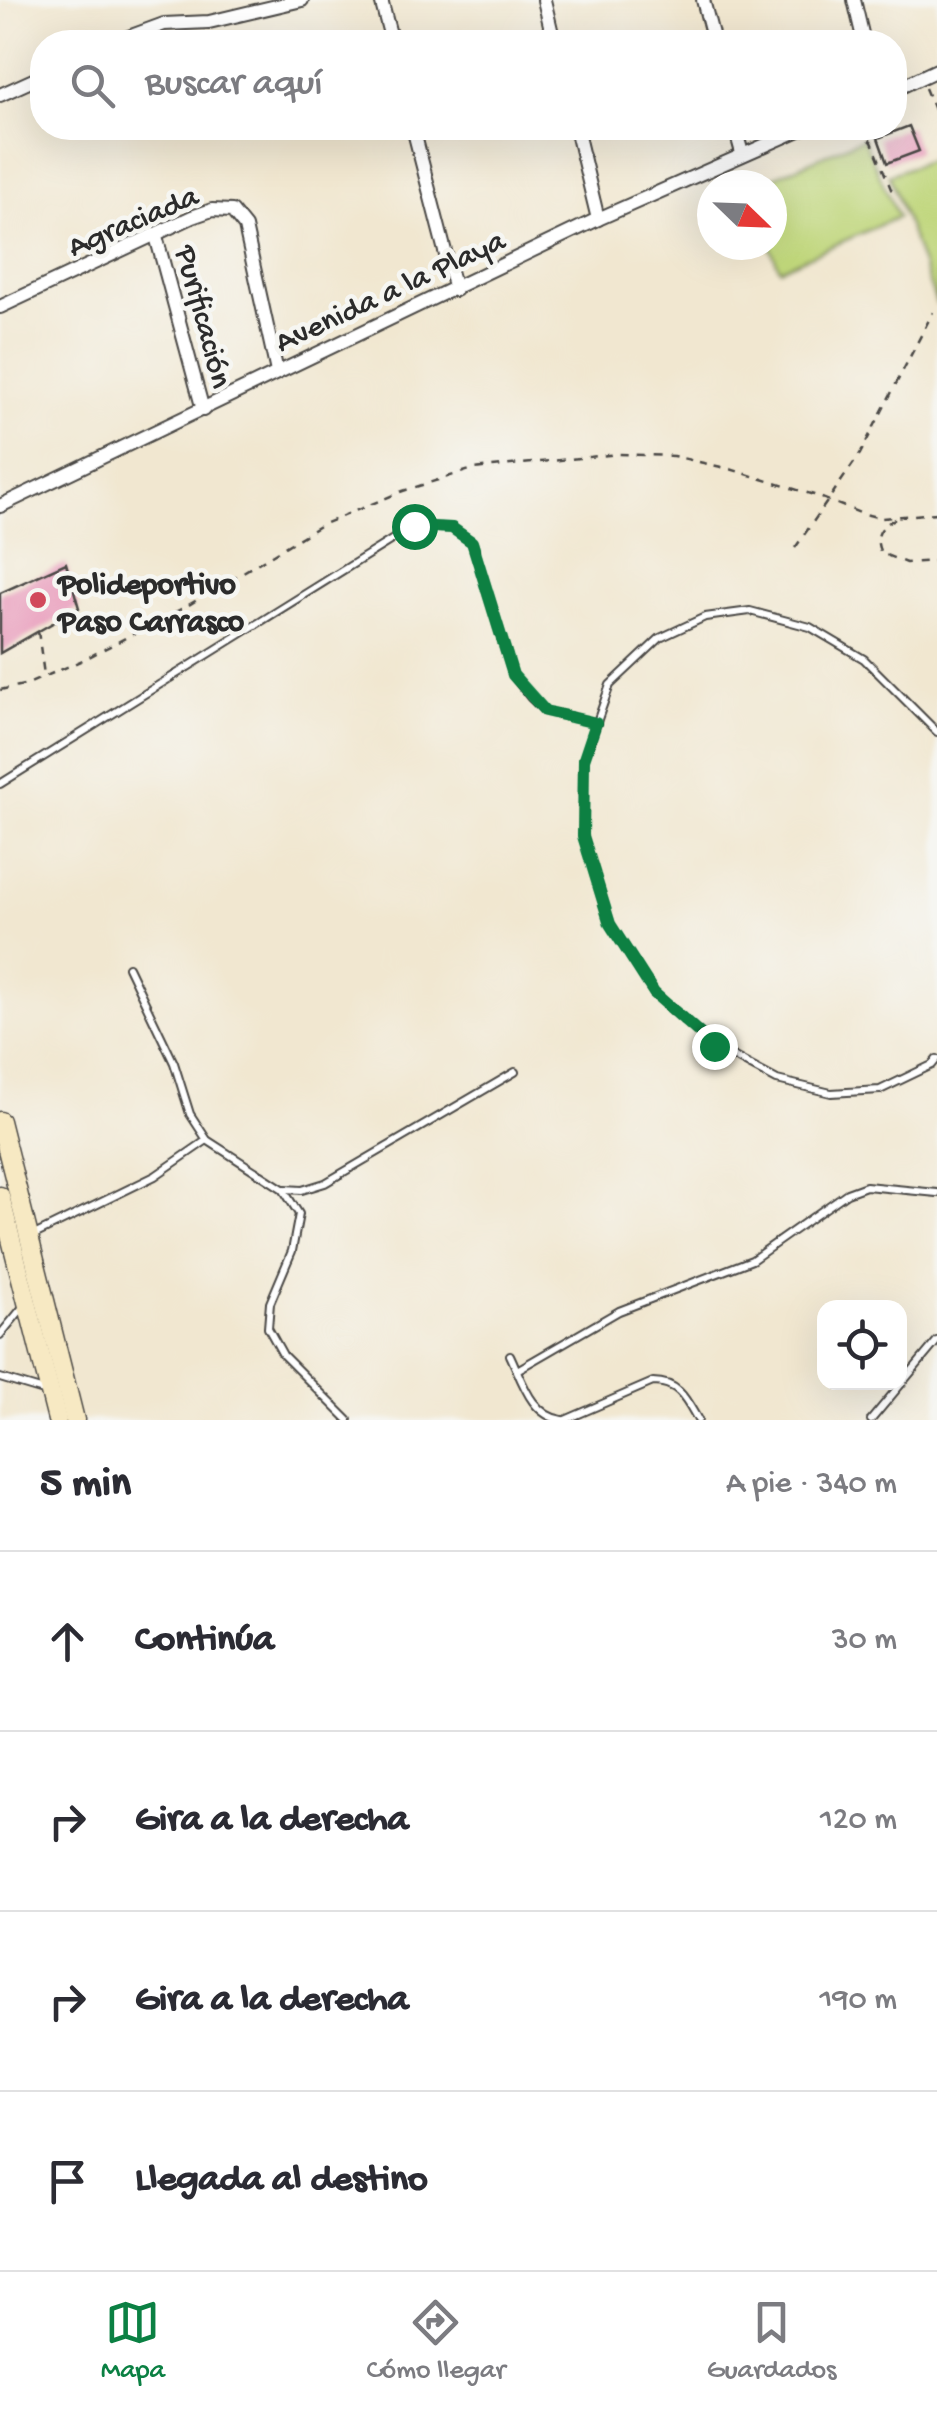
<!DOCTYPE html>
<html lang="es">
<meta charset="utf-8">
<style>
:root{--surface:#fff;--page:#f7f7f7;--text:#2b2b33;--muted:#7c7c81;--line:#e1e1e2;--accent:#0b8043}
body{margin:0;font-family:"Gochi Hand",sans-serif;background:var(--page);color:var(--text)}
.controls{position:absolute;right:30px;bottom:30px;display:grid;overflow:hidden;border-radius:20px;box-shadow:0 10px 40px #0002}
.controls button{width:90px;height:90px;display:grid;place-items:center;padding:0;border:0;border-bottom:2px solid var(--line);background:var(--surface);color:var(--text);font:50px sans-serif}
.compass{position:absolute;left:697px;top:170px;width:90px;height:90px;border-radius:50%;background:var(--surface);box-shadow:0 10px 40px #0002;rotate:113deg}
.stop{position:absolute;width:30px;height:30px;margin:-22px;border:8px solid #0b8043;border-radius:50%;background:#fff}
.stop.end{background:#0b8043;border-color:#fff;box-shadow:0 2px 10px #0008}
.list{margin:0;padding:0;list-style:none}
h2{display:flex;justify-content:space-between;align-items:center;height:130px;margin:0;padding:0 40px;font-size:42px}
h2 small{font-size:32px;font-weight:400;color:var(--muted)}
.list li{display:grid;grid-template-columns:65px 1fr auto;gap:30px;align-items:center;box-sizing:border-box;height:180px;padding:0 40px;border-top:2px solid var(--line)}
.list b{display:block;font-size:38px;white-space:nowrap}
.list em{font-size:32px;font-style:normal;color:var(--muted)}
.icon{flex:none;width:55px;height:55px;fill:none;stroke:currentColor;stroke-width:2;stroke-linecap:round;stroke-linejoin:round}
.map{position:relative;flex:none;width:937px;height:1420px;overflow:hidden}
.search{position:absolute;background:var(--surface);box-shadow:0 10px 40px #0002;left:30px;right:30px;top:30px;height:110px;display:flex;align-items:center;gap:25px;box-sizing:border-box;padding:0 35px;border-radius:40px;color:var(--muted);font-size:38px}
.sheet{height:850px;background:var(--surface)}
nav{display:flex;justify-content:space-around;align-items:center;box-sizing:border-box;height:140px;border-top:2px solid var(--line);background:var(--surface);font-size:28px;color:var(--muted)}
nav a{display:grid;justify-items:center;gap:5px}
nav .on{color:var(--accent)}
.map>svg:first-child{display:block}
.green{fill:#bfd67a;stroke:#758052;stroke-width:2.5}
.building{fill:#e896b8}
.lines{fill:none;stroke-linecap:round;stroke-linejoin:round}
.service-casing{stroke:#494744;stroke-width:10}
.minor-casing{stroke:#494744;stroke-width:16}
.secondary-casing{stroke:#494744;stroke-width:21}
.path{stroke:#494744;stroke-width:2.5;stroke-dasharray:8 8;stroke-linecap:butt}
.service{stroke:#fff;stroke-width:6}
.minor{stroke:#fff;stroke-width:12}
.secondary{stroke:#f7e9c3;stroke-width:18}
.route{stroke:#0b8043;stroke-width:12}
.poi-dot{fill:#d1495b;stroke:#f6f6f2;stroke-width:4}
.labels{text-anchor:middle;stroke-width:9;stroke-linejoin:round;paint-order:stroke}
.street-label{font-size:32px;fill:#2b2b2b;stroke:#f6f6f2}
.poi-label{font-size:32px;font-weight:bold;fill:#2b2b2b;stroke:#f6f6f2;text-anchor:start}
</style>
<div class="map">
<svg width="937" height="1420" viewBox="0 0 937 1420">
<rect width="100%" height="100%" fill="#f6f6f2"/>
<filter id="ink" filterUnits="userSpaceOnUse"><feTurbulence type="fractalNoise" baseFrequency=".01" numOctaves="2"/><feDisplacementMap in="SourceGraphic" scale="20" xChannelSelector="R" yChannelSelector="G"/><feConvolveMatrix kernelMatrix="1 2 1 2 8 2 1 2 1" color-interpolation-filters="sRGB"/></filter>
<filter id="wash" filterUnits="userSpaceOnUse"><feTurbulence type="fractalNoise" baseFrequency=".0048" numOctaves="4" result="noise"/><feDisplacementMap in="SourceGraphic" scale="40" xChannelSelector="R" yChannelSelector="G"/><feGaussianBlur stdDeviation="2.25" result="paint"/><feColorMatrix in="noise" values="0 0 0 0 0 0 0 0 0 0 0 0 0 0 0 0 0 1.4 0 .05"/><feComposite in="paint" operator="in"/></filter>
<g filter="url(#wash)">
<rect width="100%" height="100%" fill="#f1e7d0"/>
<g class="green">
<path d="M863 138 898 217 780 269 769 245H772V185H756Z"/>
<path d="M937 157V305L889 175Z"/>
</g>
<g id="blocks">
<g class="building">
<path d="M909 126 919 151 887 163 878 138Z"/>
<path d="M66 563 79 608 0 653V593Z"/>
</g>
</g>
</g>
<g filter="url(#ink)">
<use href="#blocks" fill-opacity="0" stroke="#494744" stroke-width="2.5"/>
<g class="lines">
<g class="service-casing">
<g id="service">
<path d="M937 732 864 659 810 627 750 611 705 617 660 638 610 685 584 759 583 835 610 924 654 993 714 1046 777 1080 831 1093 880 1090 932 1065 937 1059"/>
<path d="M0 784 414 526 452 528 472 542 513 675 530 697 545 711 597 723"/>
<path d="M128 967 174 1063 190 1114 207 1140 283 1189 299 1214 292 1251 270 1303 268 1328 283 1355 348 1420"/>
<path d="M285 1189 302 1190 325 1183 515 1072"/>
<path d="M32 1236 155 1176 207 1140"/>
<path d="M0 1335 23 1307"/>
<path d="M510 1355C522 1380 531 1416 562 1420"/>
<path d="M517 1370 619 1311 752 1260 847 1193 866 1186 937 1193"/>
<path d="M0 1378 47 1392"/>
<path d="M565 1420 653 1382C679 1382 686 1399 698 1420"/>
<path d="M871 1420 937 1341"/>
</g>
</g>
<g class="minor-casing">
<g id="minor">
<path d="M381 0 392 42"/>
<path d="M544 0 554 42"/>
<path d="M703 0 714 42"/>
<path d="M854 0 864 42"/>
<path d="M115 42 164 24 209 22 302 0"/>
<path d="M894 90 937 70"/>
<path d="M0 95 42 76"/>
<path d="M413 128 455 290"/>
<path d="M576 128 598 219"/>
<path d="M735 128 742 153"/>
<path d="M156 236 203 410"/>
<path d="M0 307 192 217 212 210 232 211 245 227 277 372"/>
<path d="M0 506 598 219 804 128"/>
</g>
</g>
<g class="secondary-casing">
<g id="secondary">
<path d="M0 1121 75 1420"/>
<path d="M0 1196 57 1420"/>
</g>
</g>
<g class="path">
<path d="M925 88 937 117"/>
<path d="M858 128 872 142 893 194"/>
<path d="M895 519C880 526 873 537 881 553L906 563 937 561"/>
<path d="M795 548 860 454 933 312"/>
<path d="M38 631 44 675"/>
<path d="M0 690 28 684 85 659 187 606 321 525 403 491 473 469 618 454 673 456 730 469 814 495 860 513 881 518 937 513"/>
</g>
<use href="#service" class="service"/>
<use href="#minor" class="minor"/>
<use href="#secondary" class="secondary"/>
</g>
</g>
<g class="lines" filter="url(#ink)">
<path class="route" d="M414 526 452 528 472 542 513 675 545 711 596 723 584 759 583 836 610 924 654 993 714 1046"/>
</g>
<circle class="poi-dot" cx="38" cy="600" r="10"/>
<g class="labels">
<g class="street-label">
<text transform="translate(132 219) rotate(-23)" y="11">Agraciada</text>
<text transform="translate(389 289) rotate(-25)" y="11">Avenida a la Playa</text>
<text transform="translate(206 316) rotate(75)" y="11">Purificación</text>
</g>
<g class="poi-label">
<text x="58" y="593">Polideportivo<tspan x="58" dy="37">Paso Carrasco</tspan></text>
</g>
</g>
</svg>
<div class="controls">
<button><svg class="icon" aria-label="locate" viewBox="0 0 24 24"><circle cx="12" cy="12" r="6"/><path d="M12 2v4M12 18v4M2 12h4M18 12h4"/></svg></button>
</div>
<svg class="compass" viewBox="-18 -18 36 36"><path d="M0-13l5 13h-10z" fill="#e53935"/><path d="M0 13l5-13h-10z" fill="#7c7c81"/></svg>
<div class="stop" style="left:414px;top:526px"></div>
<div class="stop end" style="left:714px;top:1046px"></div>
<div class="search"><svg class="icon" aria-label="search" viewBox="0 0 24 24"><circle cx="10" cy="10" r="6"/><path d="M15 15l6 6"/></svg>Buscar aquí</div>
</div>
<section class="sheet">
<h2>5 min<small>A pie · 340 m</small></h2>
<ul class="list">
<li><svg class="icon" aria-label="ahead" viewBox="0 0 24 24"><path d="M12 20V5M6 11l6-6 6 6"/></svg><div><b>Continúa</b></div><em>30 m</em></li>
<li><svg class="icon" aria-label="right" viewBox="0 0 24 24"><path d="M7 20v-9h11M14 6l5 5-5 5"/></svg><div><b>Gira a la derecha</b></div><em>120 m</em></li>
<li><svg class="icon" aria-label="right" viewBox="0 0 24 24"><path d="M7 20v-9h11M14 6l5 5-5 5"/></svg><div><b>Gira a la derecha</b></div><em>190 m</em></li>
<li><svg class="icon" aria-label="arrive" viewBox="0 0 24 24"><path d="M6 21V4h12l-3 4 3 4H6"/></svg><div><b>Llegada al destino</b></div></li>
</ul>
</section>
<nav>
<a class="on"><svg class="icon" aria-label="map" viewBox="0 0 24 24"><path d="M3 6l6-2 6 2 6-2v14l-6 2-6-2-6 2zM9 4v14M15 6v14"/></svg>Mapa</a>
<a><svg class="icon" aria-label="directions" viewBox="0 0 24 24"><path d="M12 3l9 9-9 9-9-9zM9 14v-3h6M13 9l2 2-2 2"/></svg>Cómo llegar</a>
<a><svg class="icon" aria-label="saved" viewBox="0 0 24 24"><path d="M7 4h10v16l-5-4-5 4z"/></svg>Guardados</a>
</nav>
